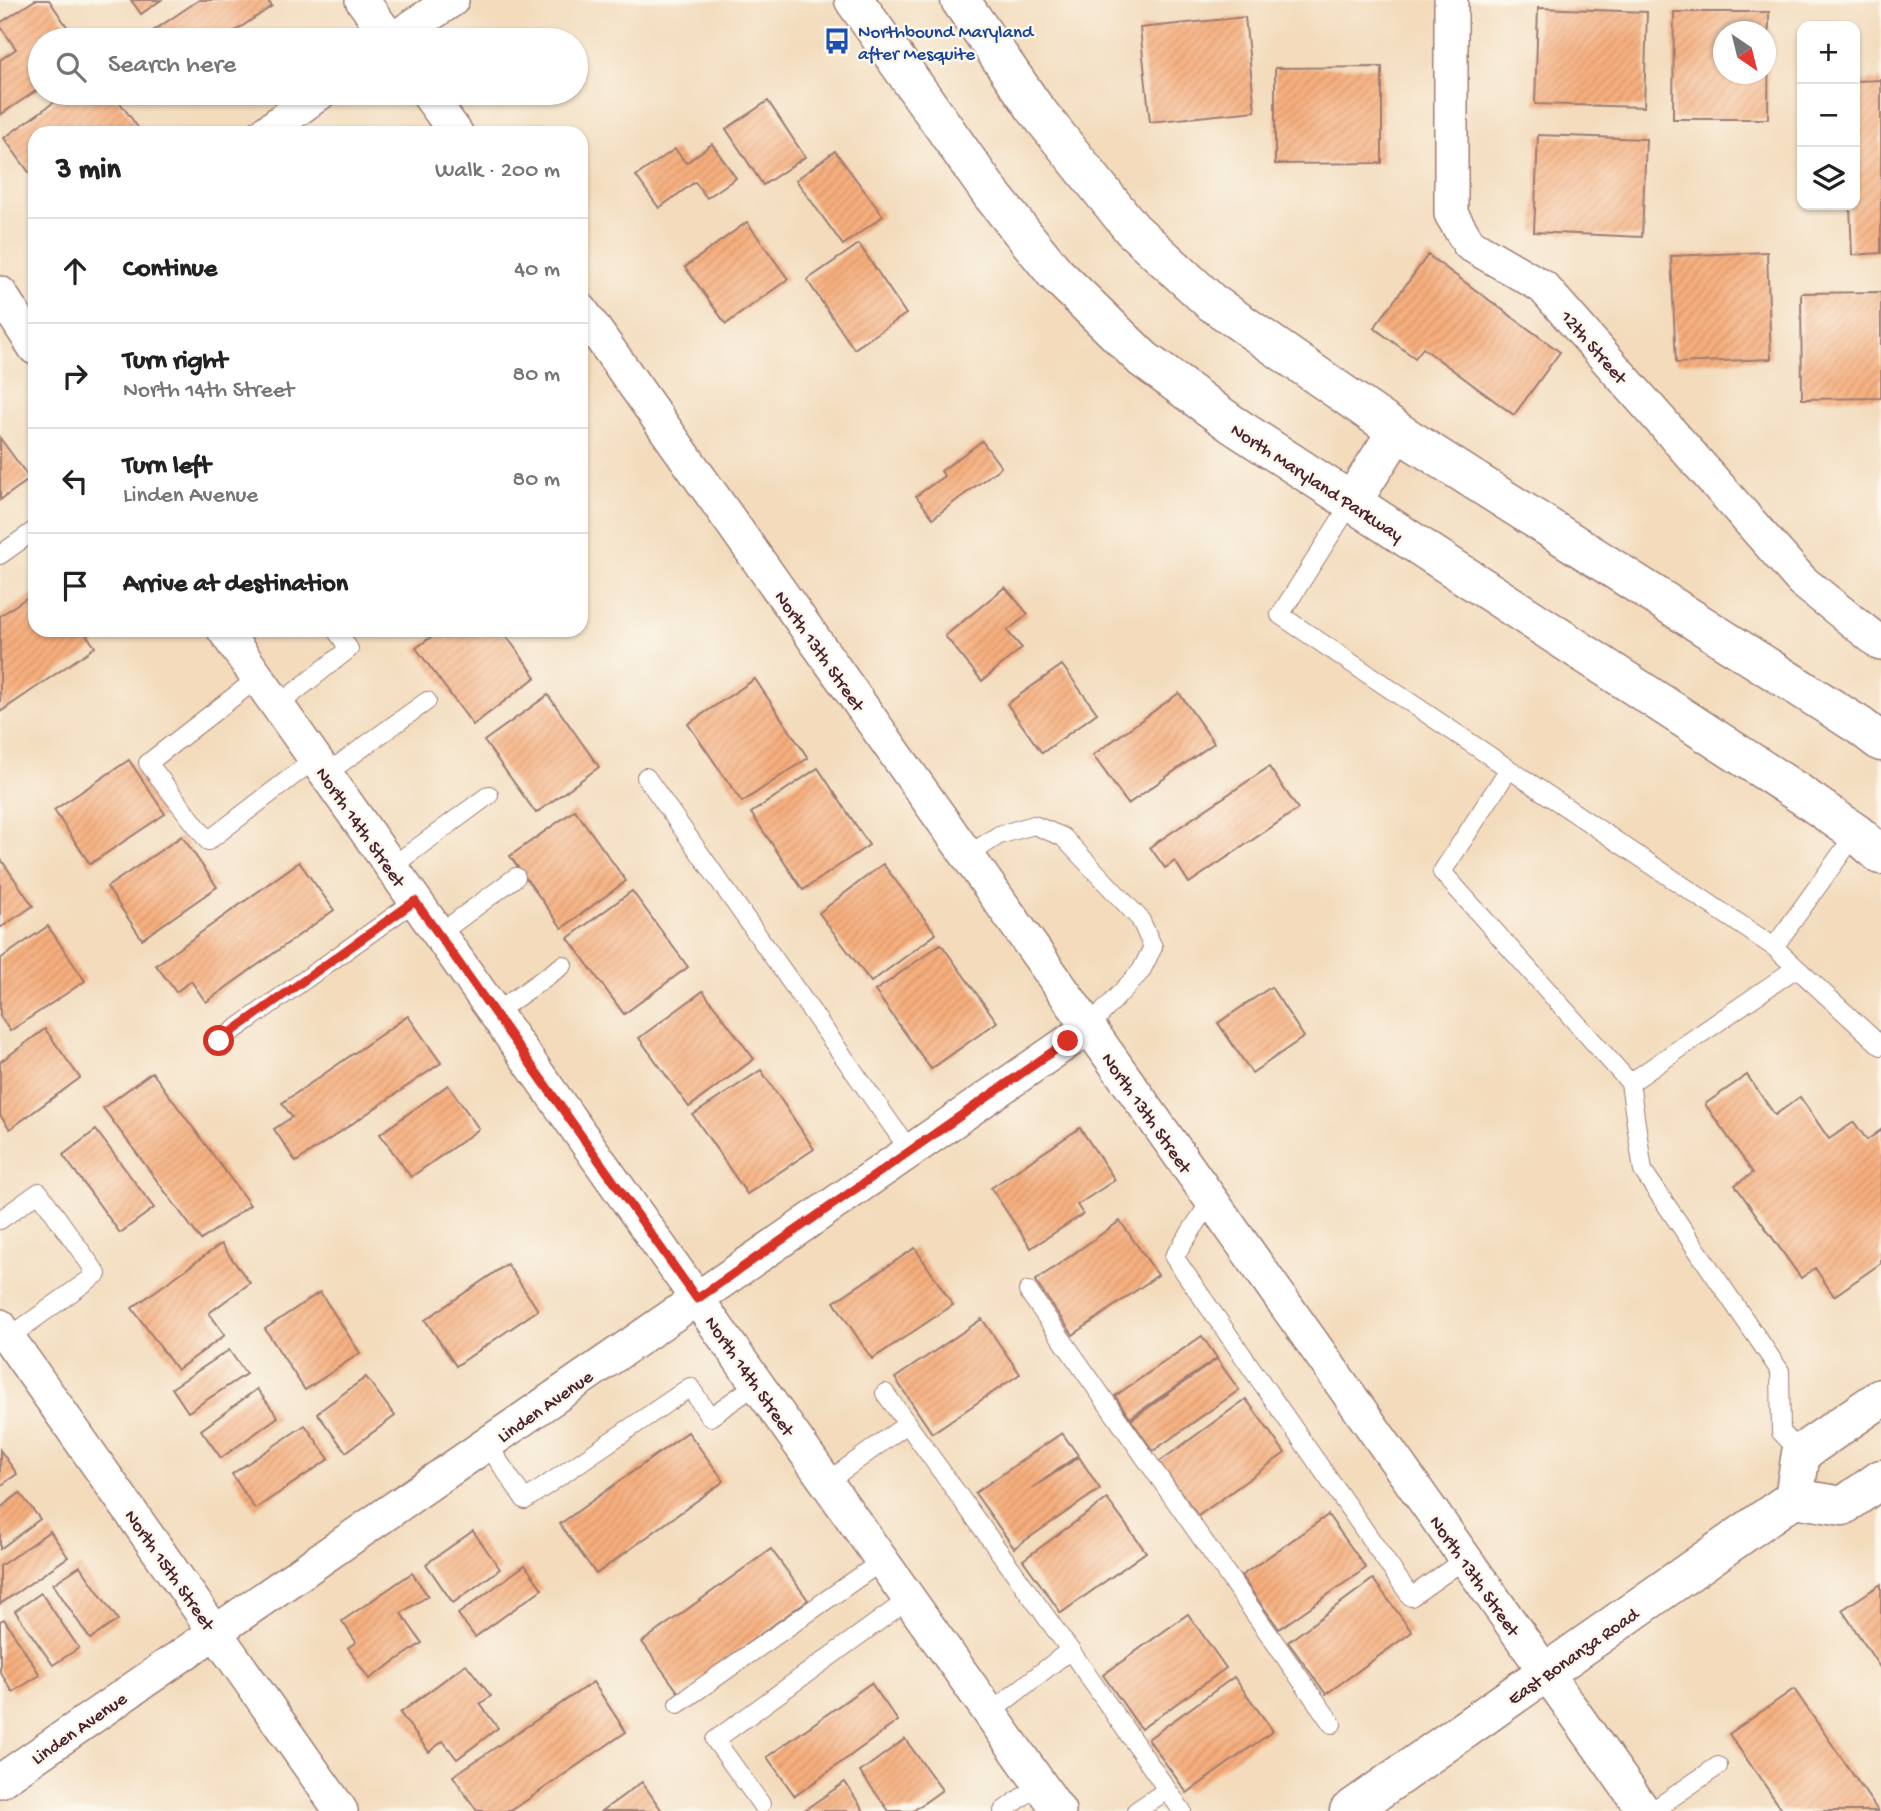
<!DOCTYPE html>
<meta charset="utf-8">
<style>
:root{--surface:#fff;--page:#f6f6f6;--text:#222;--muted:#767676;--line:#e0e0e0}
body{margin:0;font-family:"Gochi Hand",sans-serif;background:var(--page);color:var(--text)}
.controls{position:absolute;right:21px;top:21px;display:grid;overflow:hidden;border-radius:14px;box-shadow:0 2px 5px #0004}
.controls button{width:63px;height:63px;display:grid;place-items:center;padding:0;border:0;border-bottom:2px solid var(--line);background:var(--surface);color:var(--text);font:35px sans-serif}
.compass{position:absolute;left:1713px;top:21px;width:63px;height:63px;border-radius:50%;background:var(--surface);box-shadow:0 2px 5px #0004;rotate:145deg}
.stop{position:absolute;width:21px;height:21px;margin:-16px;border:5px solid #d93025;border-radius:50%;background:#fff}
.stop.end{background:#d93025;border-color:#fff;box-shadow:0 2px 7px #0008}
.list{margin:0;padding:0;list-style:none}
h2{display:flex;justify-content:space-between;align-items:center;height:91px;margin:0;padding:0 28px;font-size:30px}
h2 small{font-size:23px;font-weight:400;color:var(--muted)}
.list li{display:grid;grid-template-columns:46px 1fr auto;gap:21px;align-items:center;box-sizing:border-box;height:105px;padding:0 28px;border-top:2px solid var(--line)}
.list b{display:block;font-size:26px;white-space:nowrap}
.list p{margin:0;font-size:23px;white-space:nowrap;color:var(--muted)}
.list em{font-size:23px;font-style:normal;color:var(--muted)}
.icon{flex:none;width:38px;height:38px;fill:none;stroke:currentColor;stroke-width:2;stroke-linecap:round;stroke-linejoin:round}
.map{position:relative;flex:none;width:1881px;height:1811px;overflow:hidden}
.search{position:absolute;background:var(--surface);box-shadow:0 2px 5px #0004;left:28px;top:28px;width:560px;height:77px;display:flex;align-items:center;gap:18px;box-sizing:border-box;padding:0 24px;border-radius:38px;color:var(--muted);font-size:26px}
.panel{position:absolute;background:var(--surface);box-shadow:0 2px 5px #0004;left:28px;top:126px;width:560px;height:511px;border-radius:21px}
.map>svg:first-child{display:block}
.building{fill:url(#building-hatch);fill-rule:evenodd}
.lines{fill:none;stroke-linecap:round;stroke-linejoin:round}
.service-casing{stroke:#9e7d74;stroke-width:20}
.minor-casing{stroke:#9e7d74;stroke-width:36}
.secondary-casing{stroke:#9e7d74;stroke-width:41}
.service{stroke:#fff;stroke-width:18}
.minor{stroke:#fff;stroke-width:33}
.secondary{stroke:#fff;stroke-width:38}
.route{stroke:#d93025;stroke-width:9}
.labels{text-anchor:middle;stroke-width:5;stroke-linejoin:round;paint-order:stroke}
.transit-label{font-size:19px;fill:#164399;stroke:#fbf7ec;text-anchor:start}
.street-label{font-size:19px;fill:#4a1f2b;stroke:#fbf7ec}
</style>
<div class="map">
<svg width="1881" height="1811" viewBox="0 0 1881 1811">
<defs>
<pattern id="building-hatch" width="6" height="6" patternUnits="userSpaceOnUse" patternTransform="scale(1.75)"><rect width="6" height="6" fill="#f6ae7d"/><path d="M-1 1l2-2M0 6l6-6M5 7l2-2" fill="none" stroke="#d4956c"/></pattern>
</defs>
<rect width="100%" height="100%" fill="#fbf7ec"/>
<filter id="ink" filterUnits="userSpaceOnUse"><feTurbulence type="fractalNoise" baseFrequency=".0143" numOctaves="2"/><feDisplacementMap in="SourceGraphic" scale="14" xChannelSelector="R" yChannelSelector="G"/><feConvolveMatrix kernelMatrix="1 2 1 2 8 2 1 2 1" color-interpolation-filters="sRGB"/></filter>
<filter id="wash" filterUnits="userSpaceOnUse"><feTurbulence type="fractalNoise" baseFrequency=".00686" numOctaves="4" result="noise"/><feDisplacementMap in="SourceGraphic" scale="28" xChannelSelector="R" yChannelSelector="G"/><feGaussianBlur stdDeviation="1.57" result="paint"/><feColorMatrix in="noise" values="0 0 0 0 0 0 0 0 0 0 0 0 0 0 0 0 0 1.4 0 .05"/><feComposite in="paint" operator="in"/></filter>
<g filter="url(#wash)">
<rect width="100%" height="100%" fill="#f3dbbc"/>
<g id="blocks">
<g class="building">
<path d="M35 0H49L76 40H40V88L0 115V60L16 49 0 26V23Z"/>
<path d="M131 0H161L141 14Z"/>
<path d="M199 0H267L272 6 225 38 227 40H160L153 31Z"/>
<path d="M1538 8 1647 12 1644 107 1535 104Z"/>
<path d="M1674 12H1769L1768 119H1673ZM1724 32H1766V74H1724Z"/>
<path d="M1245 17 1255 111 1150 122 1140 28Z"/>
<path d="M1382 67V163L1275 164V68Z"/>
<path d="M1881 80V253L1852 255 1850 205H1855V81Z"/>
<path d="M67 93H113L142 133H35V173L31 175 4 138Z"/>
<path d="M768 101 805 157 763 185 726 129Z"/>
<path d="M1538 135 1646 139 1642 237 1534 232Z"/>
<path d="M712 144 736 178 707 198 695 182 659 208 636 176 675 149 686 163Z"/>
<path d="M835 151 883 216 843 245 796 180Z"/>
<path d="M747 222 788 279 726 324 685 267Z"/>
<path d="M859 244 906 314 854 349 807 280Z"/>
<path d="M1767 252 1771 359 1676 363 1671 256Z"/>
<path d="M1428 255 1560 352 1514 415 1423 348 1415 358 1374 328Z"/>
<path d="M1881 292V398L1802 399 1801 293Z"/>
<path d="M0 438 30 479 0 500Z"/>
<path d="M982 441 1001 467 933 518 916 496 944 476 941 471Z"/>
<path d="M1005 587 1028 614 1007 631 1022 648 982 681 945 636Z"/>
<path d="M35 592V630H83L95 647 0 712V616Z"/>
<path d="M441 630H502L536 677 473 725 416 648Z"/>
<path d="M1062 665 1097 713 1042 753 1007 704Z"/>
<path d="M755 679 808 758 742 802 688 724Z"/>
<path d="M1179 693 1214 743 1128 804 1093 755Z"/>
<path d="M548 695 599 767 536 813 484 741Z"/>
<path d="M129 760 165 814 90 864 54 810Z"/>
<path d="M1269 767 1298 809 1189 883 1175 861 1165 868 1150 847Z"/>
<path d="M818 768 869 845 803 890 751 813Z"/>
<path d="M575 810 626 881 562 928 510 856Z"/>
<path d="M182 836 217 887 142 939 107 887Z"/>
<path d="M0 858 33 906 0 928Z"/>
<path d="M299 862 334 910 206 1002 191 981 176 992 156 965Z"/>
<path d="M883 864 936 934 871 982 819 913Z"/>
<path d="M632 891 688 967 624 1014 568 938Z"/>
<path d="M48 926 85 981 10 1031 0 1016V959Z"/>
<path d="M941 944 997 1022 931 1069 875 991Z"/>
<path d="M1271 987 1304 1037 1252 1073 1218 1023Z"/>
<path d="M703 991 754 1059 689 1107 639 1038Z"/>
<path d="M408 1016 441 1063 296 1162 274 1129 292 1117 282 1103Z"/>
<path d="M45 1029 80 1078 10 1129 0 1115V1062Z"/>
<path d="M761 1070 814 1149 747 1194 693 1115Z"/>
<path d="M152 1072 250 1205 201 1240 103 1108Z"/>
<path d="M1747 1075 1775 1115 1800 1097 1829 1139 1854 1122 1867 1140 1881 1130V1263L1834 1296 1815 1268 1801 1278 1735 1185 1753 1173 1705 1104Z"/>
<path d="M448 1085 479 1129 411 1177 380 1134Z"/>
<path d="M1080 1128 1115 1180 1077 1205 1083 1214 1031 1248 991 1188Z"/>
<path d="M96 1130 154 1208 120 1233 63 1155Z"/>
<path d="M1120 1221 1158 1275 1073 1335 1035 1281Z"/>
<path d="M221 1244 250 1283 209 1313 225 1335 177 1370 132 1308Z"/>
<path d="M915 1248 953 1305 872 1359 834 1302Z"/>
<path d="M507 1264 538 1310 456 1366 425 1320Z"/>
<path d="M320 1292 360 1353 305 1390 265 1329Z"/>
<path d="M982 1319 1020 1374 932 1433 895 1378Z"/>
<path d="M1202 1336 1217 1358 1130 1418 1115 1396Z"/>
<path d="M229 1350 246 1374 188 1412 172 1388Z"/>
<path d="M1217 1359 1239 1390 1153 1451 1131 1420Z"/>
<path d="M366 1377 395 1416 346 1452 317 1413Z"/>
<path d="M257 1389 278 1417 221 1458 201 1430Z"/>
<path d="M1246 1399 1285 1453 1198 1516 1159 1462Z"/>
<path d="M305 1425 329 1459 255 1509 232 1474Z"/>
<path d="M688 1432 724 1481 596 1574 560 1524Z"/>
<path d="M1062 1433 1078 1455 1031 1489 1079 1457 1100 1489 1014 1548 975 1493Z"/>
<path d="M0 1450 17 1474 0 1486Z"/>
<path d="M20 1493 40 1519 0 1549V1508Z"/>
<path d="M1107 1499 1146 1552 1061 1613 1023 1560Z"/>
<path d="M1328 1515 1366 1568 1279 1629 1241 1576Z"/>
<path d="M50 1531 68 1557 0 1604V1566Z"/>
<path d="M473 1531 500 1569 453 1603 426 1564Z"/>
<path d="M771 1549 808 1600 679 1693 642 1642Z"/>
<path d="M525 1565 542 1589 475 1637 458 1614Z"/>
<path d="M80 1566 118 1620 90 1639 53 1584Z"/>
<path d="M412 1573 428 1596 401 1613 422 1643 369 1679 348 1648 356 1642 342 1621Z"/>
<path d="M1373 1579 1412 1632 1326 1694 1288 1642Z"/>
<path d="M1881 1584V1669L1842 1610Z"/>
<path d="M41 1593 79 1648 53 1665 15 1611Z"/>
<path d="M1188 1614 1226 1668 1141 1729 1103 1675Z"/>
<path d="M4 1619 40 1675 13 1692 0 1672V1621Z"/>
<path d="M466 1664 491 1696 480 1704 498 1728 457 1759 443 1741 429 1752 400 1713Z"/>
<path d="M1234 1677 1273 1731 1187 1793 1148 1739Z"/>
<path d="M593 1682 626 1732 511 1811H477L453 1776Z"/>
<path d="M871 1683 898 1721 795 1796 767 1757Z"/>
<path d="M1794 1689 1878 1811H1783L1729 1734Z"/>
<path d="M905 1739 942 1790 913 1811H889L860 1772Z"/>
<path d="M642 1782 662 1811H602Z"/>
<path d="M845 1782 864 1811H803Z"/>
</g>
</g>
</g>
<g filter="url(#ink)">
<use href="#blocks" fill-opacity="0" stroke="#9e7d74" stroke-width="2"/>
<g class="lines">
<g class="service-casing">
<g id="service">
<path d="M1351 503 1280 615 1774 947"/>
<path d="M0 555 35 530"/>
<path d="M258 678 148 763 208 841 315 759"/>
<path d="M277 706 349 649 336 630"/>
<path d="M1509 769 1442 872 1630 1083 1643 1171 1780 1371 1781 1432 1801 1453"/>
<path d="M326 774 427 701"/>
<path d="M646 777 910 1151"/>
<path d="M1856 833 1774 947 1881 1046"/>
<path d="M967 856 999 835 1034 825 1063 837 1140 919 1153 947 1141 971 1088 1028"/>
<path d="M391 867 489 795"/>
<path d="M439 934 516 877"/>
<path d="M495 1013 563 965"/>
<path d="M219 1041 415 901"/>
<path d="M1630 1083 1796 968"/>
<path d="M1211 1201 1174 1257 1411 1597 1465 1559"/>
<path d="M0 1220 39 1192 97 1274 8 1338"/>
<path d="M1028 1291 1332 1724"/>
<path d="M885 1393 1070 1650"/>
<path d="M487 1444 525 1500 690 1387 710 1417 757 1384"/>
<path d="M827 1482 907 1424"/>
<path d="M678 1704 882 1561"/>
<path d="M990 1713 1070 1650 1182 1811"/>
<path d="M761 1804 715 1740 909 1599"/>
<path d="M1003 1811 1040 1784"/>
<path d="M1136 1811 1167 1790"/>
<path d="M1652 1811 1718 1766"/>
</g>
</g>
<g class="minor-casing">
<g id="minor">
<path d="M362 0 391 40"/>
<path d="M1451 0V214L1469 244 1543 287 1802 581 1881 644"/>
<path d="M392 40 452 0"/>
<path d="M427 93 456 133"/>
<path d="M265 133 320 93"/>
<path d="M0 293 35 348"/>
<path d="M581 310 1644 1811"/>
<path d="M224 630 1059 1811"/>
<path d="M0 1326 341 1811"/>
<path d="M0 1781 1088 1028"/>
</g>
</g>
<g class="secondary-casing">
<g id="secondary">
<path d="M854 0 991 194 1055 273 1143 359 1232 424 1800 794 1856 833 1881 855"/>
<path d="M960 0 1034 107 1132 229 1211 302 1397 431 1860 726 1881 742"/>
<path d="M1351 503 1397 431"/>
<path d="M1794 1498 1801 1453 1881 1398"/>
<path d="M1349 1811 1794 1498 1843 1506 1881 1479"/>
</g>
</g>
<use href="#service" class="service"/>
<use href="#minor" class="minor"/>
<use href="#secondary" class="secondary"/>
</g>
</g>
<g class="lines" filter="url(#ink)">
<path class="route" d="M219 1041 415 901 697 1299 1068 1041"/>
</g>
<defs>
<g id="bus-bare" transform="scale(2.1)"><path d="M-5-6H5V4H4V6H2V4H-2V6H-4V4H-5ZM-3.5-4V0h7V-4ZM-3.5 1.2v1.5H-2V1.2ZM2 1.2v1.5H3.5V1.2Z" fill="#1a4fb4" stroke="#fbf7ec" stroke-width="2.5" paint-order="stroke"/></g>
</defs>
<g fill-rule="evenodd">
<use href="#bus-bare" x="837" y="41"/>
</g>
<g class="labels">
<g class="transit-label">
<text x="858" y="37">Northbound Maryland<tspan x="858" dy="22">after Mesquite</tspan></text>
</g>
<g class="street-label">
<text transform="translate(1595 346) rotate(49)" y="7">12th Street</text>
<text transform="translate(1318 481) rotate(33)" y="7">North Maryland Parkway</text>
<text transform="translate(821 650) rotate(55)" y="7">North 13th Street</text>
<text transform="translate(362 826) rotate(55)" y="7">North 14th Street</text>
<text transform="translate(1148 1112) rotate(55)" y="7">North 13th Street</text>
<text transform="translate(751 1375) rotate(55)" y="7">North 14th Street</text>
<text transform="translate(544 1405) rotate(-35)" y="7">Linden Avenue</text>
<text transform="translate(171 1569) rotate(55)" y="7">North 15th Street</text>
<text transform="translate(1476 1575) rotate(55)" y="7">North 13th Street</text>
<text transform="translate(1572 1655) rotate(-35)" y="7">East Bonanza Road</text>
<text transform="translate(78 1727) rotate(-35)" y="7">Linden Avenue</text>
</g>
</g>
</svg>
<div class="controls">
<button>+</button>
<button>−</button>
<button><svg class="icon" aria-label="layers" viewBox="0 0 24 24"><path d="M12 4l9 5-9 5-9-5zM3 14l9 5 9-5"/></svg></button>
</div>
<svg class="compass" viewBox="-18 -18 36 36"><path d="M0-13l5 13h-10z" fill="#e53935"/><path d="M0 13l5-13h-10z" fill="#767676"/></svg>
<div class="stop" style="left:219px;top:1041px"></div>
<div class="stop end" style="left:1068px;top:1041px"></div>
<div class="search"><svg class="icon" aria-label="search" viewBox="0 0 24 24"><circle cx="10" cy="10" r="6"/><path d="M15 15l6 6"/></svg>Search here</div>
<section class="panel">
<h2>3 min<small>Walk · 200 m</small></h2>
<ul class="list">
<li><svg class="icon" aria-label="ahead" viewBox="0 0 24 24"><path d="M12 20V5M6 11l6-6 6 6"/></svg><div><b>Continue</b></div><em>40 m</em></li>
<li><svg class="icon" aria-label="right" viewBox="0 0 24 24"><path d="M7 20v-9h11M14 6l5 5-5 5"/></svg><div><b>Turn right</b><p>North 14th Street</p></div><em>80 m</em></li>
<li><svg class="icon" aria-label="left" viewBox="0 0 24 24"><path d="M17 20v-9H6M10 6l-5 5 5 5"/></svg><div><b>Turn left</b><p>Linden Avenue</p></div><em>80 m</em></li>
<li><svg class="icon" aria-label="arrive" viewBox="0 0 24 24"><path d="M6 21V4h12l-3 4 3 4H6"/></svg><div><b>Arrive at destination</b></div></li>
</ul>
</section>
</div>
